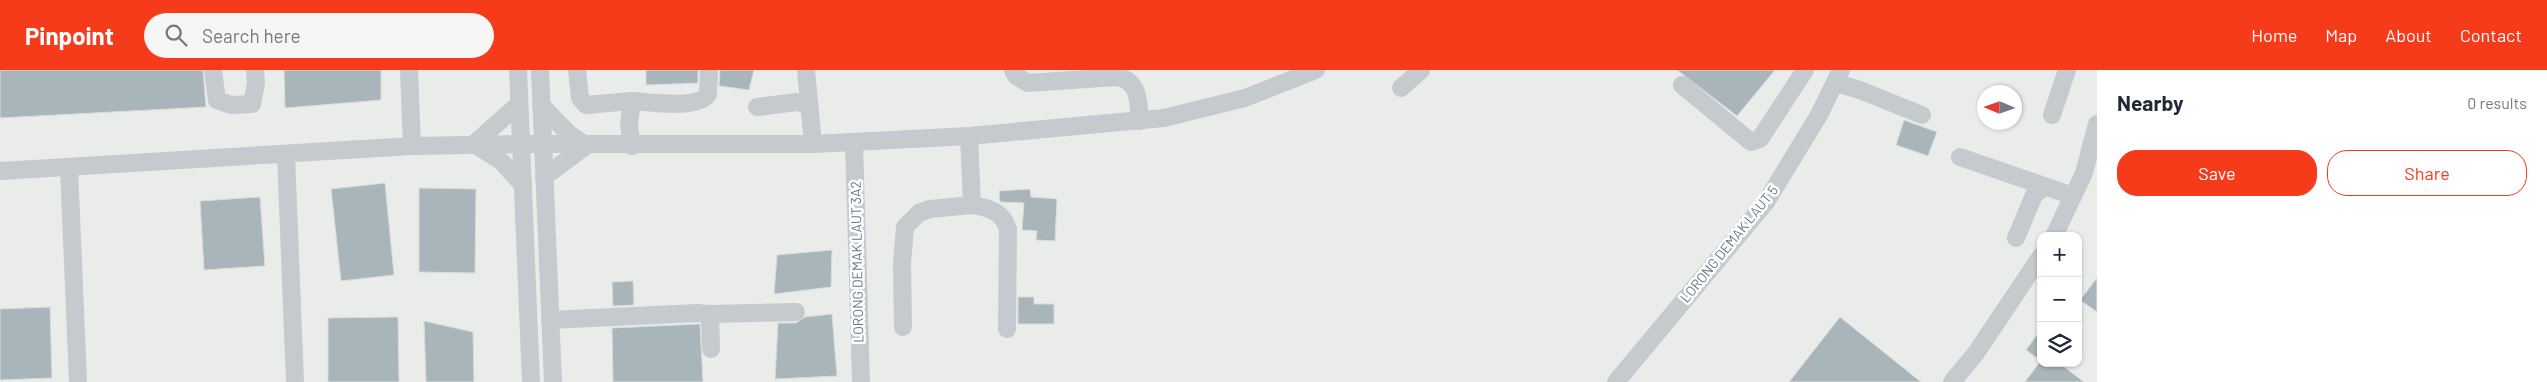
<!DOCTYPE html>
<meta charset="utf-8">
<style>
:root{--surface:#fff;--page:#f6f6f7;--text:#1f2937;--muted:#747a83;--line:#e0e1e3;--accent:#f63b1b}
body{margin:0;font-family:Barlow,sans-serif;background:var(--page);color:var(--text)}
.controls{position:absolute;right:15px;bottom:15px;display:grid;overflow:hidden;border-radius:10px;box-shadow:0 1px 4px #0004}
.controls button{width:45px;height:45px;display:grid;place-items:center;padding:0;border:0;border-bottom:1px solid var(--line);background:var(--surface);color:var(--text);font:25px sans-serif}
.compass{position:absolute;left:1977px;top:15px;width:45px;height:45px;border-radius:50%;background:var(--surface);box-shadow:0 1px 4px #0004;rotate:272deg}
.list{margin:0;padding:0;list-style:none}
h2{display:flex;justify-content:space-between;align-items:center;height:65px;margin:0;padding:0 20px;font-size:21px}
h2 small{font-size:16px;font-weight:400;color:var(--muted)}
.actions{display:flex;gap:10px;padding:15px 20px}
.actions a{flex:1;padding:11px 0;border:1px solid var(--accent);border-radius:20px;text-align:center;font-size:18px;color:var(--accent)}
.actions .main{background:var(--accent);color:#fff}
.icon{flex:none;width:28px;height:28px;fill:none;stroke:currentColor;stroke-width:2;stroke-linecap:round;stroke-linejoin:round}
.map{position:relative;flex:none;width:2097px;height:312px;overflow:hidden}
header{display:flex;align-items:center;gap:30px;box-sizing:border-box;height:70px;padding:0 25px;background:var(--accent);color:#fff}
header strong{font-size:24px}
nav{display:flex;gap:28px;margin-inline-start:auto;font-size:18px}
.search{width:350px;height:45px;background:var(--page);display:flex;align-items:center;gap:12px;box-sizing:border-box;padding:0 18px;border-radius:28px;color:var(--muted);font-size:19px}
main{display:flex}
aside{flex:1;background:var(--surface)}
.map>svg:first-child{display:block}
.built{fill:#eaecea;fill-rule:evenodd}
.building{fill:#a8b5ba;stroke:#dcdcd9}
.lines{fill:none;stroke-linecap:round;stroke-linejoin:round}
.minor{stroke:#c4cacd;stroke-width:18}
.labels{text-anchor:middle;stroke-width:5;stroke-linejoin:round;paint-order:stroke}
.street-label{font-size:14px;fill:#617986;stroke:#fff}
</style>
<header>
<strong>Pinpoint</strong>
<div class="search"><svg class="icon" aria-label="search" viewBox="0 0 24 24"><circle cx="10" cy="10" r="6"/><path d="M15 15l6 6"/></svg>Search here</div>
<nav><a>Home</a><a>Map</a><a>About</a><a>Contact</a></nav>
</header>
<main>
<div class="map">
<svg width="2097" height="312" viewBox="0 0 2097 312">
<rect width="100%" height="100%" fill="#fafaf7"/>
<path class="built" d="M0 0H2097V312H0ZM1984 22H2014V52H1984ZM2041 166H2078V293H2041Z"/>
<g class="building">
<path d="M0 0H203L206 37 0 48Z"/>
<path d="M284 0H381V30L285 38Z"/>
<path d="M646 0H698V13L646 15Z"/>
<path d="M720 0H754L749 20 719 16Z"/>
<path d="M1677 0H1775L1737 46Z"/>
<path d="M1904 50 1937 62 1928 86 1896 75Z"/>
<path d="M385 113 394 205 341 211 331 119Z"/>
<path d="M419 118 476 119 475 203 419 202Z"/>
<path d="M1030 119 1031 127 1057 129 1055 171 1036 170 1037 161 1022 160 1024 133 1000 132 999 121Z"/>
<path d="M260 127 265 196 204 200 200 131Z"/>
<path d="M832 180 831 217 774 224 777 185Z"/>
<path d="M2097 208V242L2080 230Z"/>
<path d="M633 211 634 235 613 236 612 212Z"/>
<path d="M1018 227H1034V234H1054V254H1018Z"/>
<path d="M50 237 52 308 0 310V239Z"/>
<path d="M832 244 837 306 775 309 778 253H796L805 247Z"/>
<path d="M398 247 399 312H328V248Z"/>
<path d="M1840 247 1921 312H1789Z"/>
<path d="M424 251 473 262 474 312H426Z"/>
<path d="M700 254 703 312H613L612 258Z"/>
<path d="M2041 259V291L2026 280Z"/>
<path d="M2039 293H2059L2084 312H2025Z"/>
</g>
<g class="lines">
<g class="minor">
<path d="M213 0 217 30 231 35 252 34 256 13 255 0"/>
<path d="M409 0 412 76"/>
<path d="M518 0 531 312"/>
<path d="M540 0 553 312"/>
<path d="M577 0 580 28 586 35 632 31 629 55 632 76"/>
<path d="M806 0 813 74"/>
<path d="M1013 0 1016 6 1028 13 1116 7C1140 9 1138 33 1140 51"/>
<path d="M1836 13 1860 20 1922 45"/>
<path d="M1682 15 1751 72 1760 69 1805 0"/>
<path d="M1401 18 1421 0"/>
<path d="M632 31C650 32 698 40 708 24L709 0"/>
<path d="M541 35 569 64 586 75"/>
<path d="M757 37 797 32 809 35"/>
<path d="M2052 45 2067 0"/>
<path d="M969 66 972 135C989 138 1002 141 1008 159L1007 259"/>
<path d="M854 72 861 312"/>
<path d="M474 74 501 91 523 115"/>
<path d="M474 74 519 34"/>
<path d="M286 85 295 312"/>
<path d="M1960 87 2073 126"/>
<path d="M69 98 78 312"/>
<path d="M0 101 412 76 521 74H813L969 66 1164 48 1245 28 1316 0"/>
<path d="M544 107 587 75"/>
<path d="M2054 166 2084 103 2097 54"/>
<path d="M2016 168 2034 125 2044 117"/>
<path d="M710 244 796 242"/>
<path d="M550 250 697 243 710 244 711 279"/>
<path d="M903 257 902 193 905 157 919 143 930 139 972 135"/>
<path d="M1616 312 1766 132 1819 45 1841 0"/>
<path d="M1952 312 1976 283 2041 186"/>
</g>
</g>
<g class="labels">
<g class="street-label">
<text transform="translate(1729 174) rotate(-51)" y="5">LORONG DEMAK LAUT 5</text>
<text transform="translate(857 192) rotate(-91)" y="5">LORONG DEMAK LAUT 3A2</text>
</g>
</g>
</svg>
<div class="controls">
<button>+</button>
<button>−</button>
<button><svg class="icon" aria-label="layers" viewBox="0 0 24 24"><path d="M12 4l9 5-9 5-9-5zM3 14l9 5 9-5"/></svg></button>
</div>
<svg class="compass" viewBox="-18 -18 36 36"><path d="M0-13l5 13h-10z" fill="#e53935"/><path d="M0 13l5-13h-10z" fill="#747a83"/></svg>
</div>
<aside>
<h2>Nearby<small>0 results</small></h2>
<ul class="list">
</ul>
<div class="actions"><a class="main">Save</a><a>Share</a></div>
</aside>
</main>
